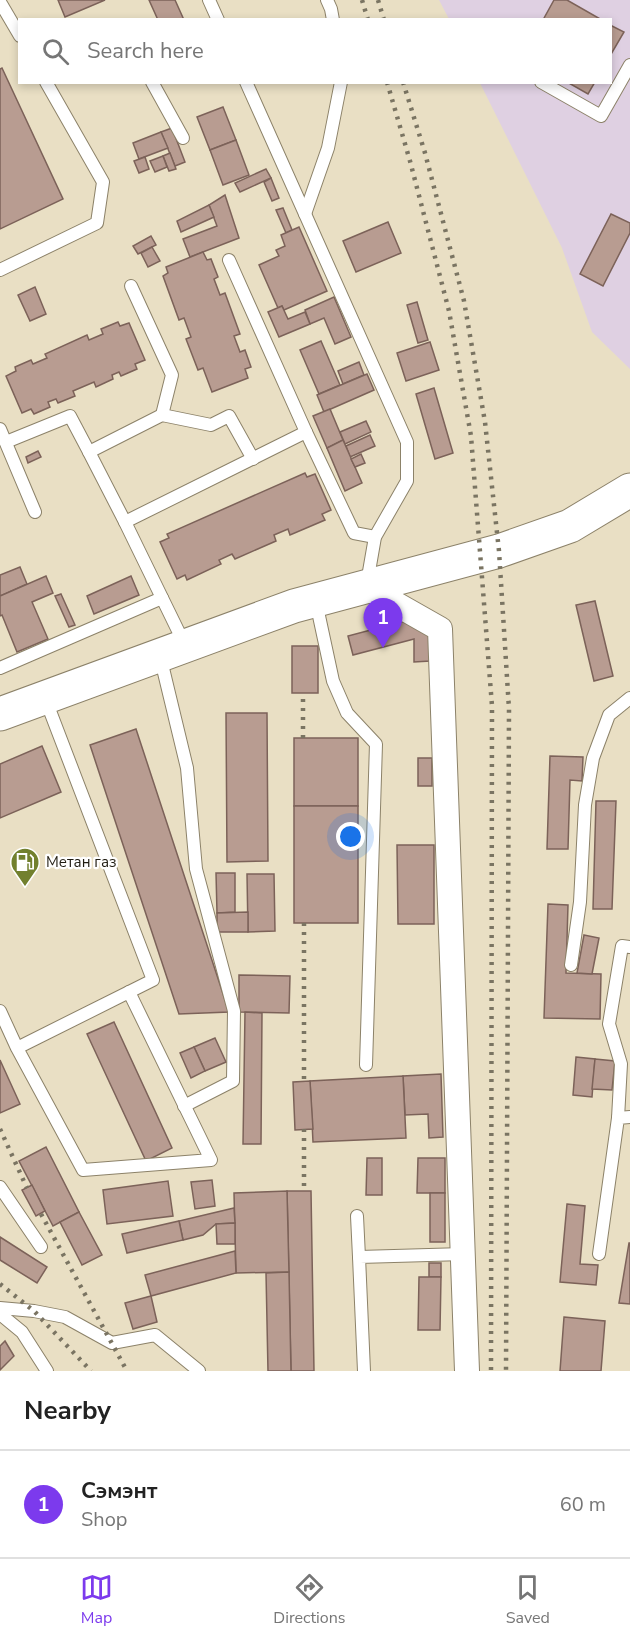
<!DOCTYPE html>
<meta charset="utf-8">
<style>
:root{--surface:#fff;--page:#f6f6f6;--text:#222;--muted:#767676;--line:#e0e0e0;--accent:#7c3aed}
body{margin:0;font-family:"Nunito Sans",sans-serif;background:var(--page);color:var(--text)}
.you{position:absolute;left:351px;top:837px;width:21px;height:21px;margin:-15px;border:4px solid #fff;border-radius:50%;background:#1a73e8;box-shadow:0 0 0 9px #1a73e833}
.badge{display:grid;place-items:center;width:39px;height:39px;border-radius:50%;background:var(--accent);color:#fff;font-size:20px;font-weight:700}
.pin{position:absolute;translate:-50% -50px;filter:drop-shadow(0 2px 3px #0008)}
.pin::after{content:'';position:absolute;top:32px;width:21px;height:18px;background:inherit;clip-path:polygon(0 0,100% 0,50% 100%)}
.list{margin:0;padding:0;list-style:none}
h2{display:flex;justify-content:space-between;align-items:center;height:78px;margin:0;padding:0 24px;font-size:26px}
h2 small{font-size:20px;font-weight:400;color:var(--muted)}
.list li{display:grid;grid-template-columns:39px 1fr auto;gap:18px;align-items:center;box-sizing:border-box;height:108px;padding:0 24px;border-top:2px solid var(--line)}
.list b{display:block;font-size:22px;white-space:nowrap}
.list p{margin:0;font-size:20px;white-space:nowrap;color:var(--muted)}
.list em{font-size:20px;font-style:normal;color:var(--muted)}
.icon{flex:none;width:33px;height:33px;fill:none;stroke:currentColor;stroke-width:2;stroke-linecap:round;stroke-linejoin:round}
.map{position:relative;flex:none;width:630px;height:1371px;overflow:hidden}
.search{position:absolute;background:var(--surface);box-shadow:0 3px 9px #0003;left:18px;right:18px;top:18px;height:66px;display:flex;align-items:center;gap:15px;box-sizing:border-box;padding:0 21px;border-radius:0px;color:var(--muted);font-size:22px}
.sheet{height:186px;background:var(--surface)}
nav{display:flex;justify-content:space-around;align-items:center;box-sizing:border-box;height:84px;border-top:2px solid var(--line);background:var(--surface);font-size:16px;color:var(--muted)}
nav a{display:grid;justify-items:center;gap:3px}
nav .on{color:var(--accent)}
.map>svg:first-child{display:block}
.industrial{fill:#dfd0e2}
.building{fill:#b89c91;stroke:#7c6259;stroke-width:1.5}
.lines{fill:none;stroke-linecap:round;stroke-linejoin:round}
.service-casing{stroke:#8c8269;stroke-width:14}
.minor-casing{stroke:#8c8269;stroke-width:26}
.secondary-casing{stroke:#8c8269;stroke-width:35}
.service{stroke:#fff;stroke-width:12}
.minor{stroke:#fff;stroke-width:24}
.secondary{stroke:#fff;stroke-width:33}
.rail{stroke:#7a7462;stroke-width:4.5;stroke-dasharray:3 6;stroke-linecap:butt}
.labels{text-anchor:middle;stroke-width:4.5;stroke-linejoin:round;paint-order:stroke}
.poi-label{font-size:15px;fill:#201c12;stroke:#fff;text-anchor:start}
</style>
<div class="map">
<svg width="630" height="1371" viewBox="0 0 630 1371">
<rect width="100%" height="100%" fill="#e9dfc4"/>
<path class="industrial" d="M439 0H630V369L592 332 562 248 480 83 610 82V20L449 19Z"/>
<g class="building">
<path d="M58 0H105L65 17Z"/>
<path d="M149 0H175L184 20H158Z"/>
<path d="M554 0H567L602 20H543Z"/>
<path d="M610 25 624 32 610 56Z"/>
<path d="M2 68 63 199 0 229V69Z"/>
<path d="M567 82H595L588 94Z"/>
<path d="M223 107 236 140 210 150 197 117Z"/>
<path d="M172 128 185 162 175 166 161 132Z"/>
<path d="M161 132 168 148 139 159 133 143Z"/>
<path d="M236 140 249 175 223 185 210 150Z"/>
<path d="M170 153 176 169 169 171 163 156Z"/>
<path d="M163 156 167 167 155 172 150 161Z"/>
<path d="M145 157 149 169 139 173 134 161Z"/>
<path d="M266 169 271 178 240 192 235 183Z"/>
<path d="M271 178 279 198 272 201 264 182Z"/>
<path d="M225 195 239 238 190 257 183 239 217 226 209 205Z"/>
<path d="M209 205 214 217 181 232 177 221Z"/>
<path d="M283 208 292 230 286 233 276 210Z"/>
<path d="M611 214 630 223V233L603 286 580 274Z"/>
<path d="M388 222 401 253 356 272 343 241Z"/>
<path d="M299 227 327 291 284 310 282 306 278 308 259 265 279 256 276 250 285 246 281 235Z"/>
<path d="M151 236 156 245 138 254 133 246Z"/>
<path d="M152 247 160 261 148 267 141 253Z"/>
<path d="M203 252 207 260 211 259 218 277 214 279 220 295 225 293 240 334 234 336 240 352 245 350 251 367 245 369 248 378 212 392 203 368 198 370 186 339 191 337 184 318 179 320 163 276 168 273 166 267Z"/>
<path d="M35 287 46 314 30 321 18 295Z"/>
<path d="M334 297 351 337 335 344 324 318 310 324 305 310Z"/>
<path d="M417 302 428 340 418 343 407 305Z"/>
<path d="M282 306 288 319 305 312 310 324 279 337 268 312Z"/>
<path d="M118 322 120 326 129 323 145 360 135 364 137 369 121 376 119 372 112 375 113 379 96 387 94 382 73 391 75 396 58 403 56 399 48 402 50 407 34 414 31 409 22 413 6 376 16 371 15 367 31 360 33 364 47 358 45 354 87 335 89 340 103 334 101 329Z"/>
<path d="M321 341 340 385 319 394 300 350Z"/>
<path d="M430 342 439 370 406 381 397 353Z"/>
<path d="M359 362 364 375 343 384 338 371Z"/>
<path d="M367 374 374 390 324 412 317 395Z"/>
<path d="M434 388 453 453 435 459 416 394Z"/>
<path d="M330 409 343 440 327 448 313 416Z"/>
<path d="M366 421 371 432 345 444 340 432Z"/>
<path d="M370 435 375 446 350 457 346 446Z"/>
<path d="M343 440 362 483 345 491 327 448Z"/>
<path d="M38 451 41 457 28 463 26 457Z"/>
<path d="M361 454 365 463 355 467 351 459Z"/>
<path d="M305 473 307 477 315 474 331 510 322 514 325 520 290 535 288 529 274 535 276 541 235 559 232 554 219 560 221 564 187 580 185 575 177 579 160 542 169 538 167 534Z"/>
<path d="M20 567 27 584 0 596V575Z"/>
<path d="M46 576 53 593 32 602 48 639 17 652 2 615 0 616V596Z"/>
<path d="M131 576 139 595 94 614 87 596Z"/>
<path d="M61 594 75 625 69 627 55 596Z"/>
<path d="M595 601 613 676 594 681 576 605Z"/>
<path d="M412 619 430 626V661L414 662V639L353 655 348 636Z"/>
<rect x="292" y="646" width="26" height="47"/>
<path d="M226 713H267L268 861 227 862Z"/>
<path d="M136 729 229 1012 179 1014 90 745Z"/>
<rect x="294" y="738" width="64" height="68"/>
<path d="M42 746 61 792 0 818V764Z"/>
<path d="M550 756 583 757 582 781 570 780 568 849H547Z"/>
<rect x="418" y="758" width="14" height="28"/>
<path d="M596 801H616L612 909H593Z"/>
<rect x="294" y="806" width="64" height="117"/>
<path d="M397 845H434V924H398Z"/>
<path d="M216 873H235V912L217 913Z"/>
<path d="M247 874H274L275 931 248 932Z"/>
<path d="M548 904 568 905 566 973 601 974 600 1019 544 1018Z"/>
<path d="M248 912V932H217V913Z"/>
<path d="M584 935 599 938 592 974 577 973Z"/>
<path d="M239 975 290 976 289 1013 239 1012Z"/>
<path d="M245 1012 262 1013 261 1144H243Z"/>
<path d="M114 1022 172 1148 146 1161 87 1034Z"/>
<path d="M215 1038 226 1062 205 1071 194 1047Z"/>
<path d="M194 1047 205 1071 191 1078 180 1053Z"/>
<path d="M576 1057 595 1059 592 1097 573 1095Z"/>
<path d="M595 1059 615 1061 612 1090 592 1089Z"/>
<path d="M0 1060 20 1104 0 1113Z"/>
<path d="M441 1074 443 1137 429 1138 428 1114 405 1115 403 1076Z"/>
<path d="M403 1076 406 1138 313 1142 310 1081Z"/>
<path d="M310 1081 313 1129 295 1130 293 1082Z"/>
<path d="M46 1147 79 1212 53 1226 19 1161Z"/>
<path d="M367 1158H382V1195H366Z"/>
<path d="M418 1158H445V1193H417Z"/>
<path d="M212 1180 215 1206 195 1209 191 1182Z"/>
<path d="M168 1181 173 1216 107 1224 103 1190Z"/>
<path d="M32 1185 45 1211 36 1216 22 1190Z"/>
<path d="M287 1191H311L314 1371H291Z"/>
<path d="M287 1191 289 1272 236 1273 234 1193Z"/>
<rect x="430" y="1193" width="15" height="49"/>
<path d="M567 1204 585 1206 580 1264 598 1265 596 1285 560 1282Z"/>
<path d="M234 1208 235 1223 216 1224 203 1235 183 1240 179 1221Z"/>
<path d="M79 1212 102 1255 82 1265 60 1222Z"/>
<path d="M179 1221 183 1240 127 1253 122 1234Z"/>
<path d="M235 1223V1244H217L216 1224Z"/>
<path d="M0 1237 47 1267 37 1283 0 1260Z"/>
<path d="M629 1243H630V1304L619 1303Z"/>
<path d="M235 1251 236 1273 151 1296 145 1275Z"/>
<rect x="429" y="1263" width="12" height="14"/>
<path d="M289 1272 291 1371H268L266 1273Z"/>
<path d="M419 1277H441L440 1330H418Z"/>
<path d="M151 1296 157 1322 133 1329 125 1303Z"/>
<path d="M564 1317 605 1321 601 1371H560Z"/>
<path d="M5 1341 14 1356 0 1370V1346Z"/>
</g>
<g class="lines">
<g class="service-casing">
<g id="service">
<path d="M209 0 218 20"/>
<path d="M327 0 331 9 333 20"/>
<path d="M0 2 20 36"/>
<path d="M152 82 183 138"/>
<path d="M246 82 407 442V481L375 537 367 583"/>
<path d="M541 82 601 116 630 65"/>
<path d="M305 214 328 148 341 82"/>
<path d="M229 260 306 432"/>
<path d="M0 270 97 223 103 182 46 82"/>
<path d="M131 286 172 375 162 415"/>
<path d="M0 429 35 512"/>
<path d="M6 442 70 416 89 452"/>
<path d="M125 522 89 452 162 415 211 425 229 416 253 459"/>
<path d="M316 602 333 681 347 713 376 744 366 1065"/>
<path d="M185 645 125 522 306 432 354 533 375 537"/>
<path d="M160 656 187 768 196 869 234 1011 233 1081 184 1106"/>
<path d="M0 668 162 598"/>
<path d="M45 698 153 980 129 992"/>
<path d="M571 965 580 902 585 805 593 758 609 715 630 698"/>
<path d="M0 1011 17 1048 83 1170 211 1160 129 992 17 1048"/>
<path d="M618 1118 621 1064 609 1024 622 946 630 947"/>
<path d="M0 1187 41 1247"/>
<path d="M357 1216 359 1257"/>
<path d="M599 1254 618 1118 630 1117"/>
<path d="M0 1308 34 1311 65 1317 112 1343 155 1335 199 1371"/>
<path d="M0 1314 22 1332 47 1371"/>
<path d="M364 1371 359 1257 464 1254"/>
</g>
</g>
<g class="minor-casing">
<path id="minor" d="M366 587 440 629 467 1371"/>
</g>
<g class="secondary-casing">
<path id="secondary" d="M0 714 294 606 499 551 570 526 630 490"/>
</g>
<use href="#service" class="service"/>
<use href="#minor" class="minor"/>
<use href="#secondary" class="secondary"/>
<g class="rail">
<path d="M362 0 368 20"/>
<path d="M378 0 384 20"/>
<path d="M387 82 410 161 449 311 471 436 492 706 491 1371"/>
<path d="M403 82 425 153 464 301 485 422 499 551 509 709 506 1371"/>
<path d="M303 738V698"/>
<path d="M304 923V1081"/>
<path d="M0 1129 27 1188"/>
<path d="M304 1129V1191"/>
<path d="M41 1214 127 1371"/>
<path d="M0 1284 34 1311 91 1371"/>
</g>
</g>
<defs>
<g id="fuel-pin" transform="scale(1.5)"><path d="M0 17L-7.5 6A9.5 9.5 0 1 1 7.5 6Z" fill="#72802e" stroke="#fff"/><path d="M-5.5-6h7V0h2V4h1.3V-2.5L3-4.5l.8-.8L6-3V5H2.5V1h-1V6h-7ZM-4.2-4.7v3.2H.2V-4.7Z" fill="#fff"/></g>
</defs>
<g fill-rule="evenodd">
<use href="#fuel-pin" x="25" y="862"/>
</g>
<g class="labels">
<g class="poi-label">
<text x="46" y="867">Метан газ</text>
</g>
</g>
</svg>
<div class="you"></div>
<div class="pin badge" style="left:383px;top:648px">1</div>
<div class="search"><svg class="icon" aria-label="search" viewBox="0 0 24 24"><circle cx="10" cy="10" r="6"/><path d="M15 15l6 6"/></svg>Search here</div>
</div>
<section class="sheet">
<h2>Nearby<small></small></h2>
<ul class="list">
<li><span class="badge">1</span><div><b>Сэмэнт</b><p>Shop</p></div><em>60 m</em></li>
</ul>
</section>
<nav>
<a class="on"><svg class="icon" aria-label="map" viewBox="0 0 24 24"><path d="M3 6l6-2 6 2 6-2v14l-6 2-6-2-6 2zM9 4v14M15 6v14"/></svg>Map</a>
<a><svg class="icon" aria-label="directions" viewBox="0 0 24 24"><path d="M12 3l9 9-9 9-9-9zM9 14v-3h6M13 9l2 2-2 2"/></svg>Directions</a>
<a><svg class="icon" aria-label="saved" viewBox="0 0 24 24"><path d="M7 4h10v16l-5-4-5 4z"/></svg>Saved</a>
</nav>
